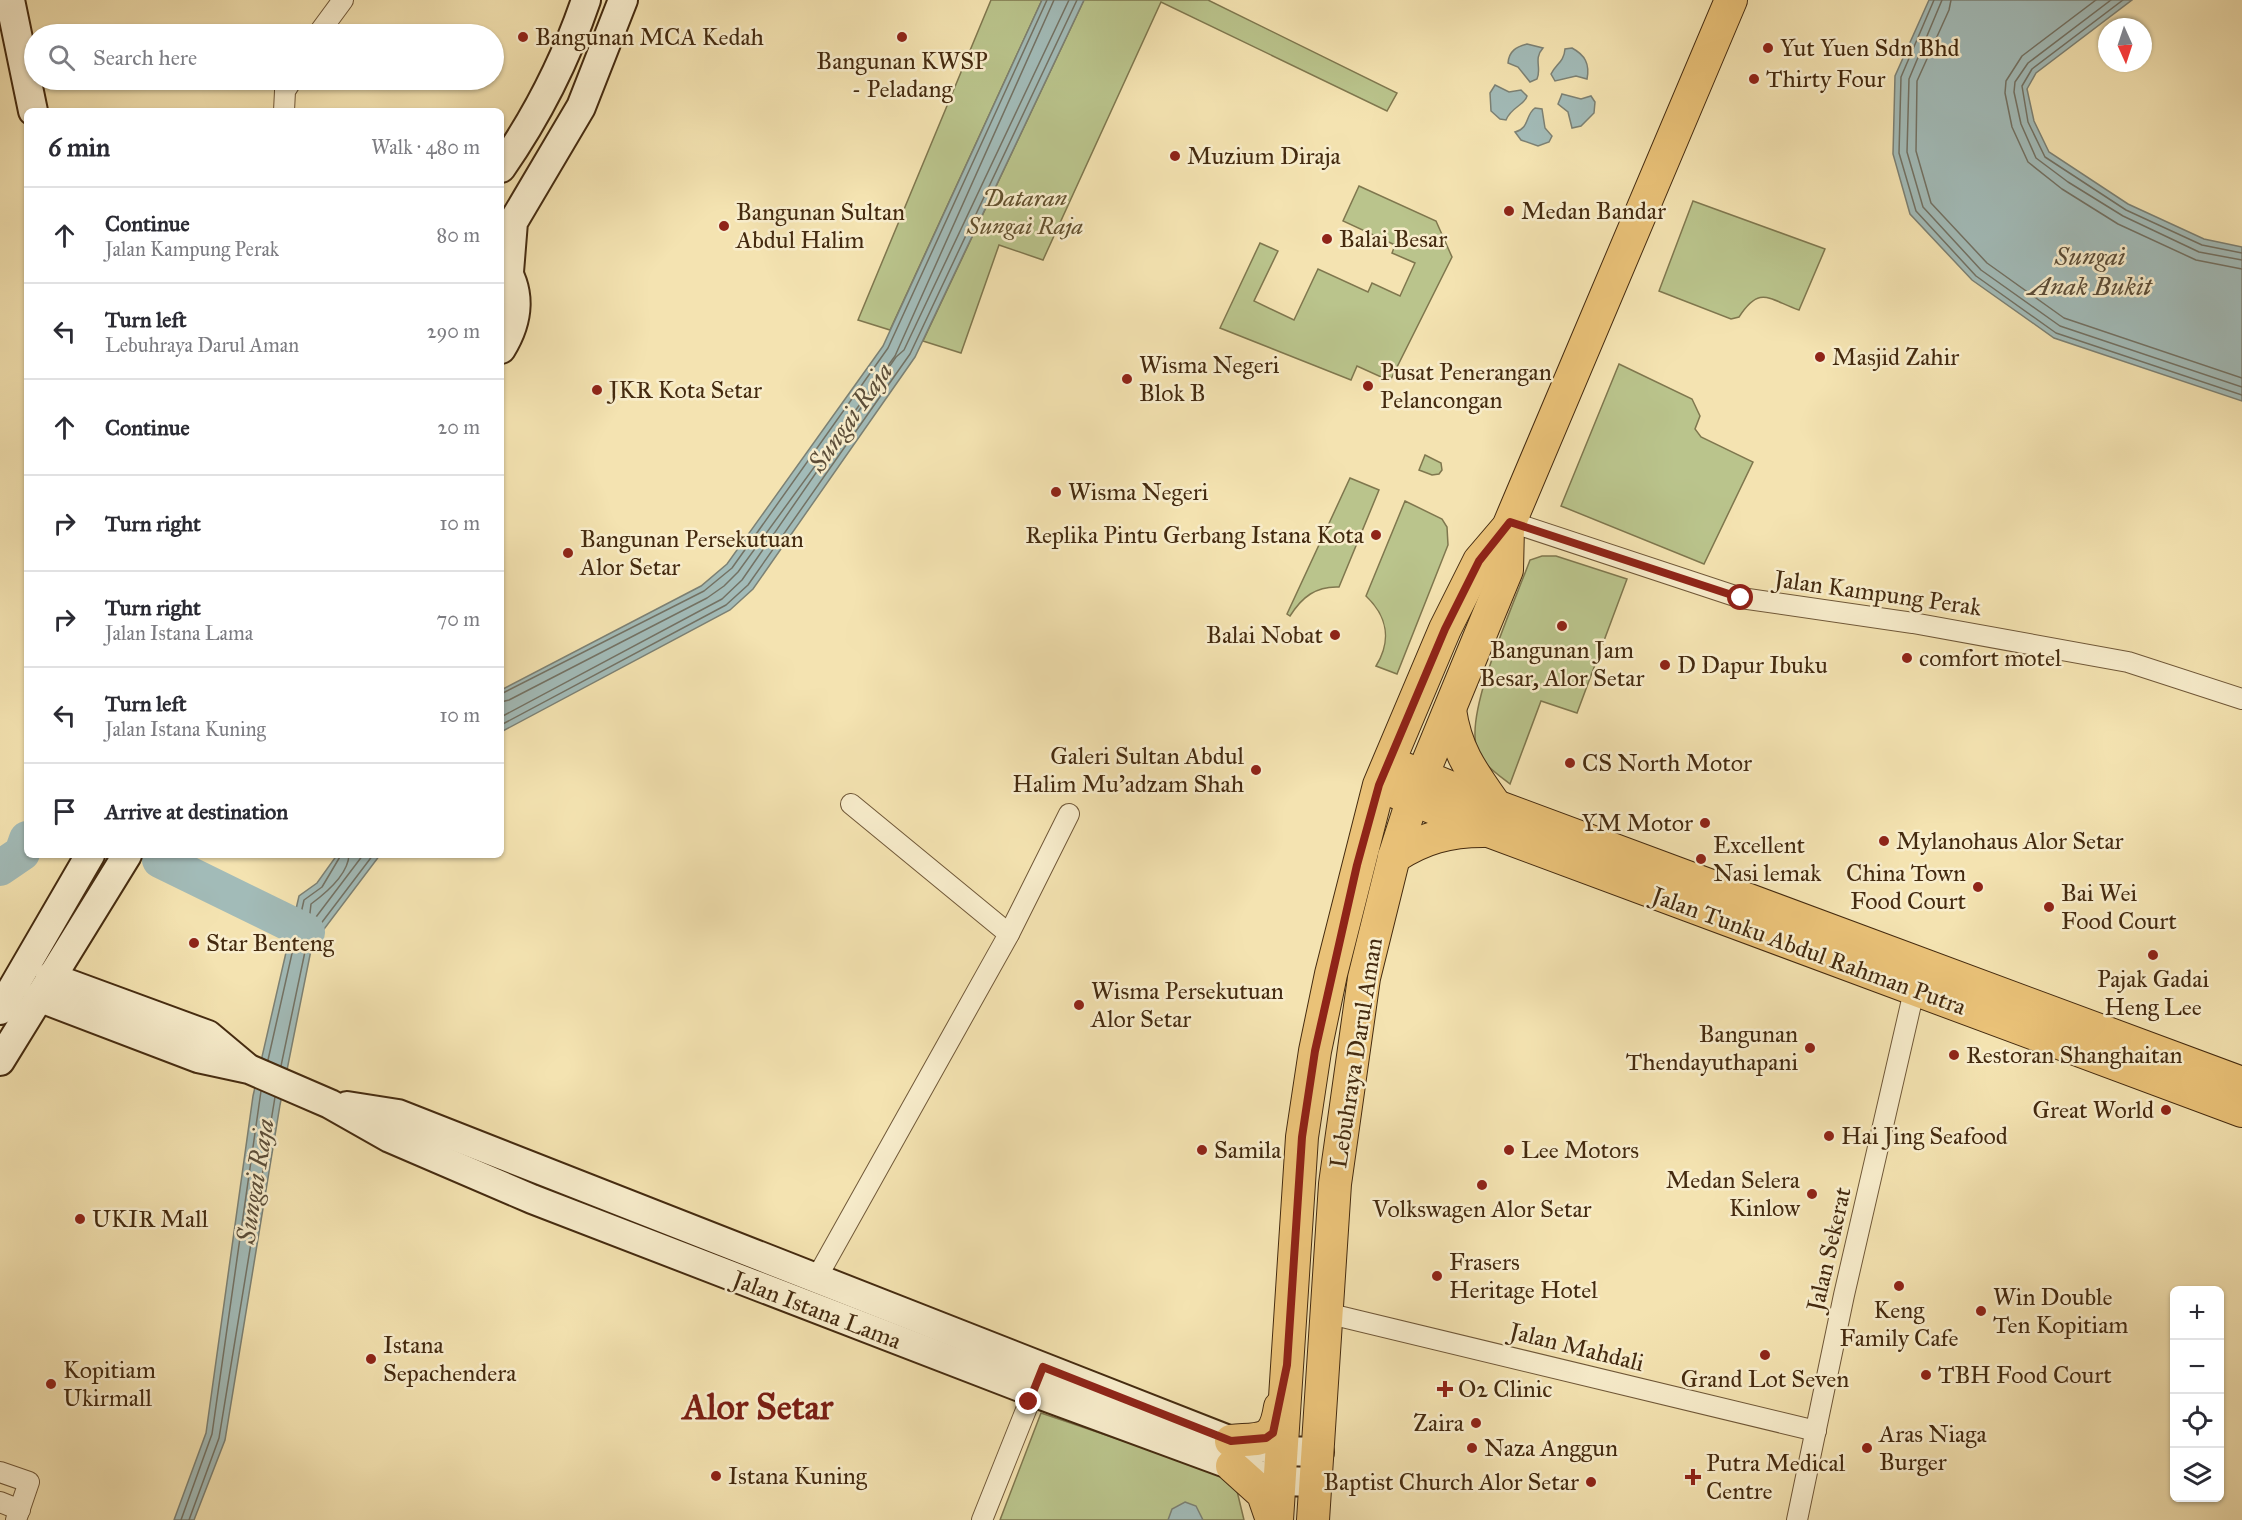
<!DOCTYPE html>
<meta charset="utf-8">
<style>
:root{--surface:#fff;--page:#f7f7f7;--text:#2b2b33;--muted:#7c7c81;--line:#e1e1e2}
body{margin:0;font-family:"IM FELL Great Primer",serif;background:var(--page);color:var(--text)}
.controls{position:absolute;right:18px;bottom:18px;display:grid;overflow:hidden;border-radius:9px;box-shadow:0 2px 4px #0004}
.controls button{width:54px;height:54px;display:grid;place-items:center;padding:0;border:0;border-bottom:2px solid var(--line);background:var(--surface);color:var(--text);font:30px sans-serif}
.compass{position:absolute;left:2098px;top:18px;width:54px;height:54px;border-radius:50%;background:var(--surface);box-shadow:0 2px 4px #0004;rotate:177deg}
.stop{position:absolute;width:18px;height:18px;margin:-14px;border:4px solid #8f2418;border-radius:50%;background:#fff}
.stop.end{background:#8f2418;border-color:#fff;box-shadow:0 2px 6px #0008}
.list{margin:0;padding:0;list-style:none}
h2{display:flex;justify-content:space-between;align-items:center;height:78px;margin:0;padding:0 24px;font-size:26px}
h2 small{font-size:20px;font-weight:400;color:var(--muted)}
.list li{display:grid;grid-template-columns:39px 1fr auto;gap:18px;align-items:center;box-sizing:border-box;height:96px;padding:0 24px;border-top:2px solid var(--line)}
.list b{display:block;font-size:22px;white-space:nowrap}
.list p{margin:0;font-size:20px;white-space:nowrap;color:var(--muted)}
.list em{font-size:20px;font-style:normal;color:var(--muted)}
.icon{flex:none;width:33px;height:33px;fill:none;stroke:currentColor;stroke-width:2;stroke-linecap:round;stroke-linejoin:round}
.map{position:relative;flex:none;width:2242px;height:1520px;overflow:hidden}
.search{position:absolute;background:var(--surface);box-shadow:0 2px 4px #0004;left:24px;top:24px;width:480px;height:66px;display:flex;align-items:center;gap:15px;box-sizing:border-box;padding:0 21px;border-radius:33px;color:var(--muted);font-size:22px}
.panel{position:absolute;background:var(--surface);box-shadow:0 2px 4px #0004;left:24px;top:108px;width:480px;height:750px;border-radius:9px}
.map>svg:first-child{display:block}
.green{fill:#bac48c;stroke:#7f774e;stroke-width:1.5}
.water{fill:#a2bbb8;stroke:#7c8174;stroke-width:1.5}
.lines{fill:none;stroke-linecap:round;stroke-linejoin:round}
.shore{stroke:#737264;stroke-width:1.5}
.river{stroke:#a2bbb8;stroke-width:36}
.street-casing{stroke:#705838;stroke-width:22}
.secondary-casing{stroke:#442a0f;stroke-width:32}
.primary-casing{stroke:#442a0f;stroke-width:34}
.street{stroke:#f8edcc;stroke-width:20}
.secondary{stroke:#f8edcc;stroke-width:28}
.primary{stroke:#eac278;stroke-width:32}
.route{stroke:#8f2418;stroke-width:8}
.poi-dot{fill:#8f2418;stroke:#f8edcc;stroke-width:2}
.labels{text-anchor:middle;stroke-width:5;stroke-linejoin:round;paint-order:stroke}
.poi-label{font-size:24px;fill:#442a0f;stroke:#f8edcc;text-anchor:start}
.park-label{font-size:24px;font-style:italic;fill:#62502e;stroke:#f8edcc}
.street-label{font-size:24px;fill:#442a0f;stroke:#f8edcc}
.water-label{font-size:26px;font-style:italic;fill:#5c4e39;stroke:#f8edcc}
.town-label{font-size:36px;font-weight:bold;fill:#7a1f14;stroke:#f8edcc}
</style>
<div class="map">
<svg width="2242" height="1520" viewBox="0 0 2242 1520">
<rect width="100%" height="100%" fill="#f4e3b1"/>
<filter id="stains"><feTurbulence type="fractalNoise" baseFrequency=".00333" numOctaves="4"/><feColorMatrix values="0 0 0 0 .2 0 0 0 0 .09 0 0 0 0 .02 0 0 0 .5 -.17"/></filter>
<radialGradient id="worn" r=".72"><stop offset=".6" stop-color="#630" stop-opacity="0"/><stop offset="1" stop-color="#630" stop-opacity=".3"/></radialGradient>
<g class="green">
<path d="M991 0H1042L890 330 858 320Z"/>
<path d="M1084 0H1208L1397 93 1387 111 1161 2 1043 260 999 245 961 353 923 341Z"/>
<path d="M1359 186 1436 221 1452 257 1390 381 1357 366 1351 380 1220 328 1260 243 1278 251 1254 301 1294 320 1318 269 1368 292 1372 283 1400 296 1415 263 1392 253 1395 245 1343 221Z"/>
<path d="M1693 201 1825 249 1799 310C1768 299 1760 285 1739 317L1731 319 1659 291Z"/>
<path d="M1619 364 1692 399 1700 416 1695 429 1701 437 1753 462 1704 564 1561 506Z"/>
<path d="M1425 455 1441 463 1442 470 1439 474 1432 475 1419 470Z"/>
<path d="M1350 478 1379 490 1339 587C1316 586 1302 597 1290 616L1287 614Z"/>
<path d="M1405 501 1442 519 1447 527 1448 545 1397 674 1376 666C1392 640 1387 616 1366 596Z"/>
<path d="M1542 556H1556L1627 579 1577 713 1541 701 1510 784C1496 773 1483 765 1477 748 1464 712 1516 599 1530 560Z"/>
<path d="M1041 1413 1218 1473 1237 1491 1244 1520H1000Z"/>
</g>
<g class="water">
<path d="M1042 0H1084L915 357 753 589 730 610 501 732V690L701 586 727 564 883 346Z"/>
<path d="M1929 0H2132L2036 73 2027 89 2034 121 2049 152 2128 204 2204 239 2242 247V401L2054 338 1972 280 1910 214 1893 154 1895 76Z"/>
<path d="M1527 44 1543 48C1533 59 1542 68 1537 79L1530 82 1518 67 1508 63C1509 51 1516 47 1527 44Z"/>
<path d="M1572 48C1585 55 1590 64 1587 79L1576 76 1555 81 1551 74C1556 64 1564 62 1565 49Z"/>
<path d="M1495 85 1509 92 1521 90 1527 96C1525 105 1511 107 1506 120L1500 119 1491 111 1490 93Z"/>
<path d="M1562 94 1581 99 1591 96 1595 102 1594 113 1581 126 1572 128 1568 112 1558 104Z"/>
<path d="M1535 108 1542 109 1545 128 1552 136 1549 142 1538 146 1521 140 1515 132C1530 128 1525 115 1535 108Z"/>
<path d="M337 855H380L312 945 280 1105 225 1440 194 1520H174L206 1433 253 1096 299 896 317 883Z"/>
<path d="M1185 1502 1196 1506 1203 1520H1168L1172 1509Z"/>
</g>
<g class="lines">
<g class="shore">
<path d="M1934 0 1901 77 1899 153 1916 211 1976 276 2056 333 2242 395"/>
<path d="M1942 0 1909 79 1907 152 1923 207 1981 270 2060 326 2242 387"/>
<path d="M1951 0 1949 10 1917 81 1916 151 1931 203 1987 263 2064 318 2242 378"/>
<path d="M2096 0 2022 56 2006 81 2005 93 2012 127 2028 162 2062 189 2118 224 2196 260 2242 269"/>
<path d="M2111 0 2028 63 2015 82 2014 92 2021 124 2036 158 2068 182 2123 216 2199 252 2242 260"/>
<path d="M2123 0 2032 69 2022 86 2028 122 2045 157 2126 210 2202 245 2242 253"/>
<path d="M501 694 704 591 732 568 888 348 1047 0"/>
<path d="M501 702 509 700 707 598 724 586 738 572 895 356 1054 0"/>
<path d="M501 717 722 599 742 580 896 357 904 350 1069 0"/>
<path d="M501 725 726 605 748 585 910 354 1077 0"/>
<path d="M349 855C348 875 326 893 311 904L309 922 313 921 363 855"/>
<path d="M268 1060 304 900 322 887 341 855"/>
<path d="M281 1066 307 942 373 855"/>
<path d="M181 1520 212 1434 261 1091"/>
<path d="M189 1520 219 1438 275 1097"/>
</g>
<g class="river">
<path d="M160 860 307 932"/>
<path d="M0 868 22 853 27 839"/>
</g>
<g class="street-casing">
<g id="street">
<path d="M318 34 343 0"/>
<path d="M284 111 285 91 292 80"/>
<path d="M1511 522 1741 598 1913 623 2128 662 2242 699"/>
<path d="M851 804 1009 934"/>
<path d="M816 1279 1009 934 1069 814"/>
<path d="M1326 1313 1816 1431"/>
<path d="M0 1472 29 1482 16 1520"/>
<path d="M0 1502 20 1510"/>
<path d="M982 1520 1038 1380"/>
<path d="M1797 1520 1844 1295 1914 991"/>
</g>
</g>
<g class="secondary-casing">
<g id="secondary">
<path d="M10 0 33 111"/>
<path d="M501 168C537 116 566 59 586 0"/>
<path d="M501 262C522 290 519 320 501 349"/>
<path d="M509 272 513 222 581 107 623 0"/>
<path d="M50 977 208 1035 245 1066"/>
<path d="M38 997 198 1058 249 1069 330 1104 390 1138 532 1199 1033 1392 1259 1475 1280 1481 1316 1482"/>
<path d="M0 1010 90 855"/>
<path d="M0 1061 127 855"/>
<path d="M347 1106 398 1114 1231 1441 1281 1451 1319 1452"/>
</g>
</g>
<g class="primary-casing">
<g id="primary">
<path d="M1450 710C1456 751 1472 772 1496 806"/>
<path d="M1403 768 1496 806 2242 1083"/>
<path d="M1393 791 1486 830 2242 1111"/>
<path d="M1394 857C1423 838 1449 831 1483 831"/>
<path d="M1231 1441C1263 1438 1274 1443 1280 1407"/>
<path d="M1232 1466 1263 1494 1272 1520"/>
<path d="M1277 1520 1302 1137 1315 1051 1331 974 1379 785 1445 629 1479 561 1508 527 1731 0"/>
<path d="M1313 1520 1335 1184 1364 978 1394 857 1413 798 1507 570 1508 527"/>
</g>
</g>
<use href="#street" class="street"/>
<use href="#secondary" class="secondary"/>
<use href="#primary" class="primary"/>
</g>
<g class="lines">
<path class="route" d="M1029 1402 1043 1367 1231 1441 1266 1438 1273 1433 1287 1365 1302 1137 1315 1051 1357 865 1379 785 1445 629 1479 561 1510 522 1741 598"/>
</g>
<g class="poi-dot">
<circle cx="523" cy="37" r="6"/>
<circle cx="902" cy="37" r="6"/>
<circle cx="1768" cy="48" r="6"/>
<circle cx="1754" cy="79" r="6"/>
<circle cx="1175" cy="156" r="6"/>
<circle cx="1509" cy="211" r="6"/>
<circle cx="724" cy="226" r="6"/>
<circle cx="1327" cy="239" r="6"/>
<circle cx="1820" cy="357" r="6"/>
<circle cx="1127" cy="379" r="6"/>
<circle cx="1368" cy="386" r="6"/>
<circle cx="597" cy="390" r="6"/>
<circle cx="1056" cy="492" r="6"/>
<circle cx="1376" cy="535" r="6"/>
<circle cx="568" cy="553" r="6"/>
<circle cx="1562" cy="626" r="6"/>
<circle cx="1335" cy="635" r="6"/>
<circle cx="1907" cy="658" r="6"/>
<circle cx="1665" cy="665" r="6"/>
<circle cx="1570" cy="763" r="6"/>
<circle cx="1256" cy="770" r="6"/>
<circle cx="1705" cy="823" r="6"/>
<circle cx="1884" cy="841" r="6"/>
<circle cx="1701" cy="859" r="6"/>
<circle cx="1978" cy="887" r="6"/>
<circle cx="2049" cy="907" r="6"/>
<circle cx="194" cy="943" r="6"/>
<circle cx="2153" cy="955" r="6"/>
<circle cx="1079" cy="1005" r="6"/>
<circle cx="1810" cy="1048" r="6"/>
<circle cx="1954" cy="1055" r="6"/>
<circle cx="2166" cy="1110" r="6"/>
<circle cx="1829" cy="1136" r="6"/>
<circle cx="1202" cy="1150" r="6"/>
<circle cx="1509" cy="1150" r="6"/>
<circle cx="1482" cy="1185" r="6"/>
<circle cx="1812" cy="1194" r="6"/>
<circle cx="80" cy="1219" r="6"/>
<circle cx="1437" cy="1276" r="6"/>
<circle cx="1899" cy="1286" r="6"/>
<circle cx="1981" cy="1311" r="6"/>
<circle cx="1765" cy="1355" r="6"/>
<circle cx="371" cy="1359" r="6"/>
<circle cx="1926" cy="1375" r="6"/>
<circle cx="51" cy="1384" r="6"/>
<path d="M1442 1380h6v6h6v6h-6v6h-6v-6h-6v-6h6z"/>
<circle cx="1476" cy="1423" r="6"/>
<circle cx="1472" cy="1448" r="6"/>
<circle cx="1867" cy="1448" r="6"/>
<circle cx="716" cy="1476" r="6"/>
<path d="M1690 1468h6v6h6v6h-6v6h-6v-6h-6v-6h6z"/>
<circle cx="1591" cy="1482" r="6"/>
</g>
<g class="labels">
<g class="poi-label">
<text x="535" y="45">Bangunan MCA Kedah</text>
<text x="1780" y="56">Yut Yuen Sdn Bhd</text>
<text x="902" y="69" text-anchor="middle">Bangunan KWSP<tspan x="902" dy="28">- Peladang</tspan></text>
<text x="1766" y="87">Thirty Four</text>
<text x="1187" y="164">Muzium Diraja</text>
<text x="1521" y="219">Medan Bandar</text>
<text x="736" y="220">Bangunan Sultan<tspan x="736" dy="28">Abdul Halim</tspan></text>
<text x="1339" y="247">Balai Besar</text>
<text x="1832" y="365">Masjid Zahir</text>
<text x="1139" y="373">Wisma Negeri<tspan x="1139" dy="28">Blok B</tspan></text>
<text x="1380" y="380">Pusat Penerangan<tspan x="1380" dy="28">Pelancongan</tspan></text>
<text x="609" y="398">JKR Kota Setar</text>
<text x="1068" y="500">Wisma Negeri</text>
<text x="1364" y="543" text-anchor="end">Replika Pintu Gerbang Istana Kota</text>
<text x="580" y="547">Bangunan Persekutuan<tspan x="580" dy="28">Alor Setar</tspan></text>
<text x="1323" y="643" text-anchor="end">Balai Nobat</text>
<text x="1562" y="658" text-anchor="middle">Bangunan Jam<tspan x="1562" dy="28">Besar, Alor Setar</tspan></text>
<text x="1919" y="666">comfort motel</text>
<text x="1677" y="673">D Dapur Ibuku</text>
<text x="1244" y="764" text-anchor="end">Galeri Sultan Abdul<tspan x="1244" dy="28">Halim Mu'adzam Shah</tspan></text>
<text x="1582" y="771">CS North Motor</text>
<text x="1693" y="831" text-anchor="end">YM Motor</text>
<text x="1896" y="849">Mylanohaus Alor Setar</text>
<text x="1713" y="853">Excellent<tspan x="1713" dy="28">Nasi lemak</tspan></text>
<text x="1966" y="881" text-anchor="end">China Town<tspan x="1966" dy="28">Food Court</tspan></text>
<text x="2061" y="901">Bai Wei<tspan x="2061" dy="28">Food Court</tspan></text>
<text x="206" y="951">Star Benteng</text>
<text x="2153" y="987" text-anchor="middle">Pajak Gadai<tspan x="2153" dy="28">Heng Lee</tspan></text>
<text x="1091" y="999">Wisma Persekutuan<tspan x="1091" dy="28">Alor Setar</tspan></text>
<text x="1798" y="1042" text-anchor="end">Bangunan<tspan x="1798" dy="28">Thendayuthapani</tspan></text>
<text x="1966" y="1063">Restoran Shanghaitan</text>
<text x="2154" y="1118" text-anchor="end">Great World</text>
<text x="1841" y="1144">Hai Jing Seafood</text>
<text x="1214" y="1158">Samila</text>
<text x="1521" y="1158">Lee Motors</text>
<text x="1800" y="1188" text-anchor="end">Medan Selera<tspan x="1800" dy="28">Kinlow</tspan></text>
<text x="1482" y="1217" text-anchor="middle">Volkswagen Alor Setar</text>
<text x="92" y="1227">UKIR Mall</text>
<text x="1449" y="1270">Frasers<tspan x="1449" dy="28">Heritage Hotel</tspan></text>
<text x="1993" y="1305">Win Double<tspan x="1993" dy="28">Ten Kopitiam</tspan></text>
<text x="1899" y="1318" text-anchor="middle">Keng<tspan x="1899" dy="28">Family Cafe</tspan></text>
<text x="383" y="1353">Istana<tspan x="383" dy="28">Sepachendera</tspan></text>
<text x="63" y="1378">Kopitiam<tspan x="63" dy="28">Ukirmall</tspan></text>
<text x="1938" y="1383">TBH Food Court</text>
<text x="1765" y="1387" text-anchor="middle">Grand Lot Seven</text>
<text x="1458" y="1397">O2 Clinic</text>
<text x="1464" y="1431" text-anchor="end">Zaira</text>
<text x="1879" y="1442">Aras Niaga<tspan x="1879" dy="28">Burger</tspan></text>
<text x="1484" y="1456">Naza Anggun</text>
<text x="1706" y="1471">Putra Medical<tspan x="1706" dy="28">Centre</tspan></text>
<text x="728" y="1484">Istana Kuning</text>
<text x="1579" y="1490" text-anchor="end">Baptist Church Alor Setar</text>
</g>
<g class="park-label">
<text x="1025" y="206">Dataran<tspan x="1025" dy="28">Sungai Raja</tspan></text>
</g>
<g class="street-label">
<text transform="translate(1878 593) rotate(8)" y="8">Jalan Kampung Perak</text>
<text transform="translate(1809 951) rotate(20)" y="8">Jalan Tunku Abdul Rahman Putra</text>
<text transform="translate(1356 1053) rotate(-81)" y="8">Lebuhraya Darul Aman</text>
<text transform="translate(1829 1249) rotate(-77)" y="8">Jalan Sekerat</text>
<text transform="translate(817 1310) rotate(21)" y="8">Jalan Istana Lama</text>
<text transform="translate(1577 1347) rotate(14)" y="8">Jalan Mahdali</text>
</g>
<g class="water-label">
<text x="2090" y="265">Sungai<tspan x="2090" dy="30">Anak Bukit</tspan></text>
<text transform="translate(850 417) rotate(-55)" y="9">Sungai Raja</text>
<text transform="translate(255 1181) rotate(-81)" y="9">Sungai Raja</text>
</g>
<g class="town-label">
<text x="758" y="1419">Alor Setar</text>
</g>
</g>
<rect width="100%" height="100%" filter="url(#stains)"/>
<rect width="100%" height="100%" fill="url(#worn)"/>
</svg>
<div class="controls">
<button>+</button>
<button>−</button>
<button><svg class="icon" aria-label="locate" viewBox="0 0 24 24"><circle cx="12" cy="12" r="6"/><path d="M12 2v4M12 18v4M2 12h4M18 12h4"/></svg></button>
<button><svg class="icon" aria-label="layers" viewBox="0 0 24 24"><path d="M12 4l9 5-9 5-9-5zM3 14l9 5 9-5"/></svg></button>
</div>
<svg class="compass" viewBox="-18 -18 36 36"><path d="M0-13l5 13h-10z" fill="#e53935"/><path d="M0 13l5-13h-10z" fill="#7c7c81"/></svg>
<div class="stop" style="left:1741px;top:598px"></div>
<div class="stop end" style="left:1029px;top:1402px"></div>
<div class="search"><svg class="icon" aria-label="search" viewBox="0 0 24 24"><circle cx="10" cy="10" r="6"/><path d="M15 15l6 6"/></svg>Search here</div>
<section class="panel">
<h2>6 min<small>Walk · 480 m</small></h2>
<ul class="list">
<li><svg class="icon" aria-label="ahead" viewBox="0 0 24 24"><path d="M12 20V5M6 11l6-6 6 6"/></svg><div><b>Continue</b><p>Jalan Kampung Perak</p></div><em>80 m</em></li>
<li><svg class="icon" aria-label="left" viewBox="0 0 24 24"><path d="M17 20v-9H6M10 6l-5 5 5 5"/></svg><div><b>Turn left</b><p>Lebuhraya Darul Aman</p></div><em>290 m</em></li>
<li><svg class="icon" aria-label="ahead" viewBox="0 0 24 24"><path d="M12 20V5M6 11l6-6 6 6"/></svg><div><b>Continue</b></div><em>20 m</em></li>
<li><svg class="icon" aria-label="right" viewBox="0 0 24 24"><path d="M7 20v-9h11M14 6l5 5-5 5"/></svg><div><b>Turn right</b></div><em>10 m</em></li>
<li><svg class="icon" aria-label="right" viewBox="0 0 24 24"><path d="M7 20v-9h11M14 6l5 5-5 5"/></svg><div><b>Turn right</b><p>Jalan Istana Lama</p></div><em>70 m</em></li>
<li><svg class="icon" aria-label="left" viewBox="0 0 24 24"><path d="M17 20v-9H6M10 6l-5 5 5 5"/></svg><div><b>Turn left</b><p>Jalan Istana Kuning</p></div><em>10 m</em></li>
<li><svg class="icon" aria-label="arrive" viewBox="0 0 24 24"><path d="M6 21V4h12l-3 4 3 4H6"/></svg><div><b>Arrive at destination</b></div></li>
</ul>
</section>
</div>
